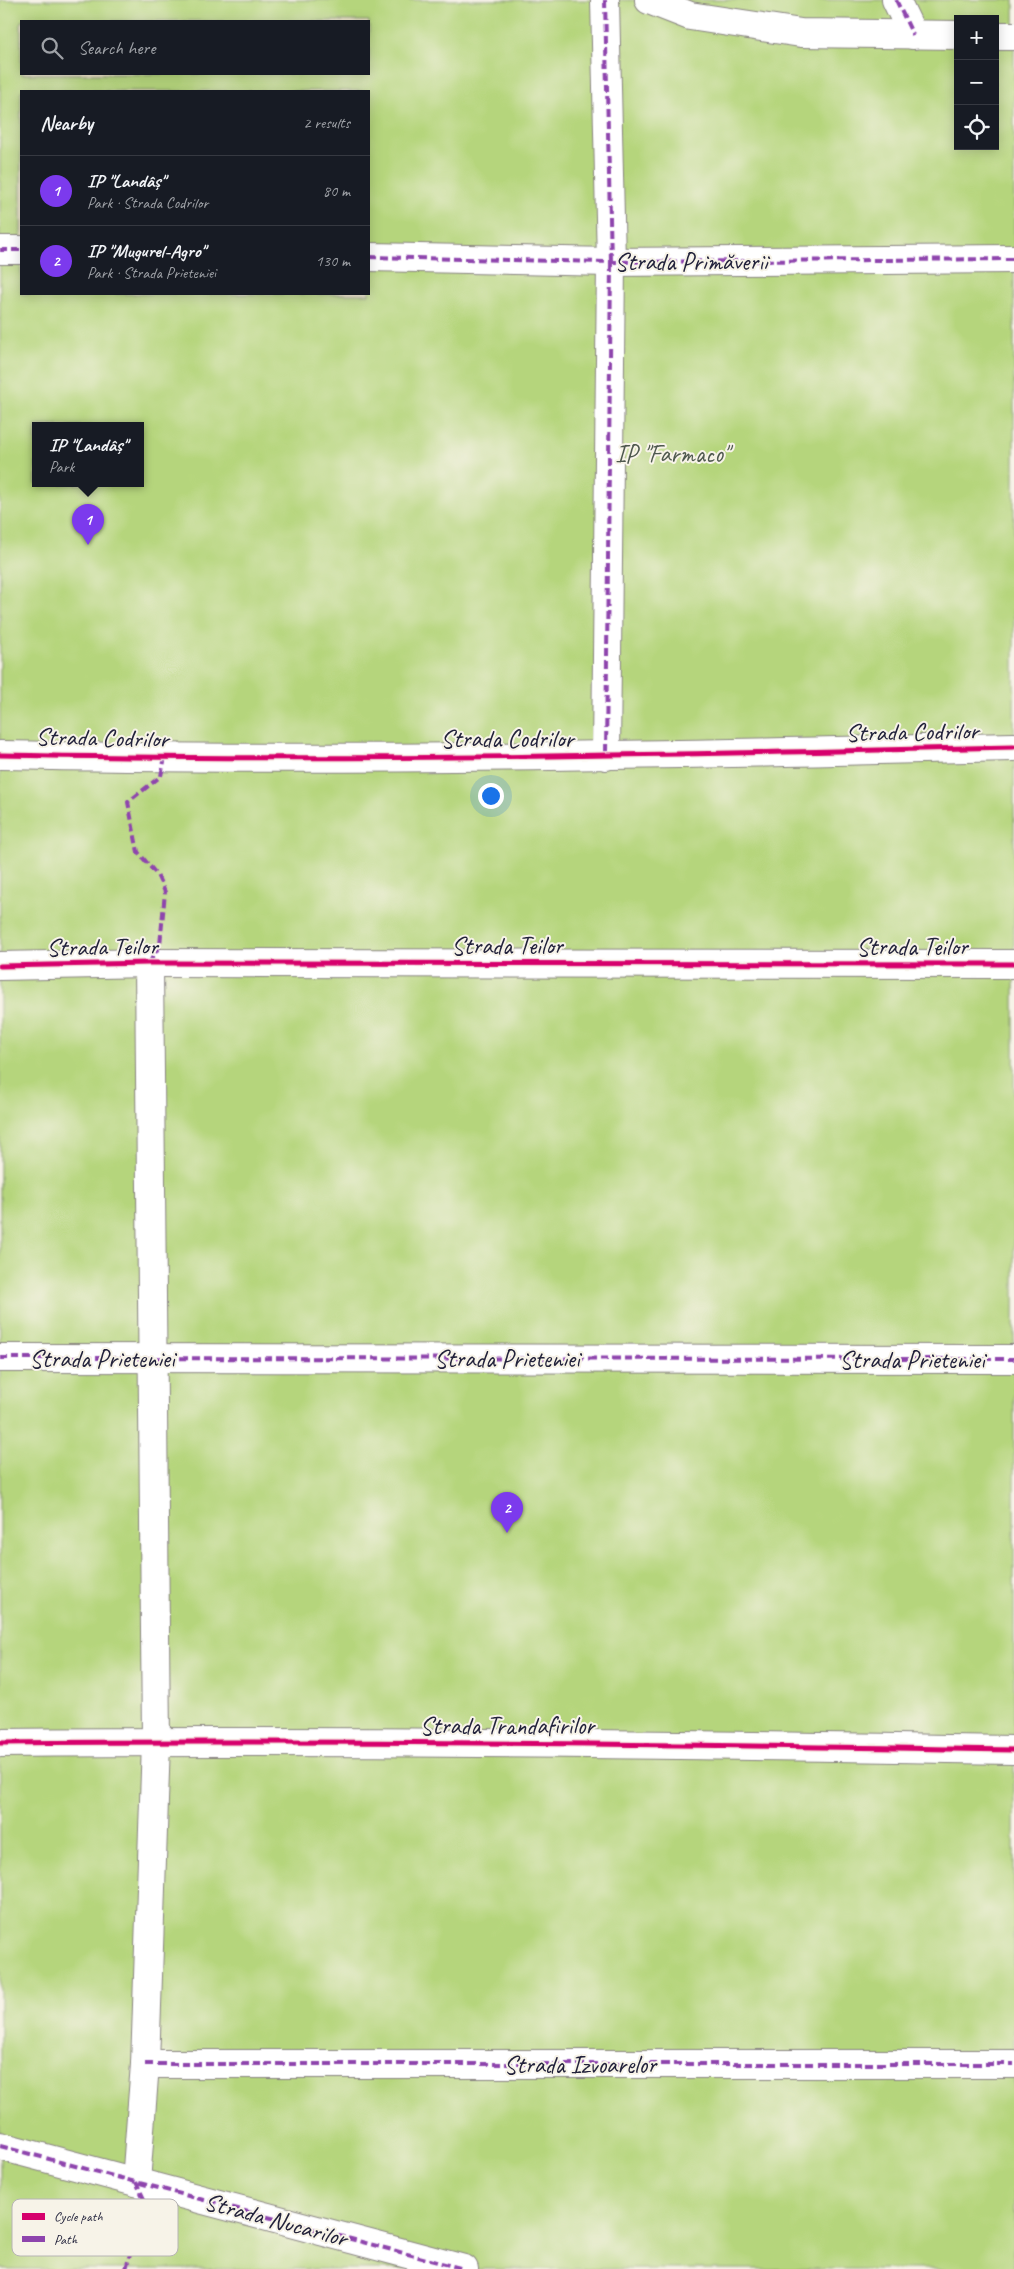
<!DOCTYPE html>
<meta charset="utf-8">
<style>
:root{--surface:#171b24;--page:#20242c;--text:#f1f3f6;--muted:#9ea1a6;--line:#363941;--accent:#7c3aed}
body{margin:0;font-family:Caveat,sans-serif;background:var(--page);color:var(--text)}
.controls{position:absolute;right:15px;top:15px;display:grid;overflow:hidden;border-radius:0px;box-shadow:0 2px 12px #0003}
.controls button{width:45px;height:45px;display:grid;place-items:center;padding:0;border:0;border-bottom:1px solid var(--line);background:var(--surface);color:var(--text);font:25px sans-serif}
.you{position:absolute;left:490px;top:795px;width:18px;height:18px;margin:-12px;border:4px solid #fff;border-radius:50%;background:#1a73e8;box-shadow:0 0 0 8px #1a73e833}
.badge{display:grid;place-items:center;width:32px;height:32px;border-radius:50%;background:var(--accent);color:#fff;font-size:16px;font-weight:700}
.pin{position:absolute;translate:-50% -41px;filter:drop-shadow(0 1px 2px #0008)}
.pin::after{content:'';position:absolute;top:26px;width:18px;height:15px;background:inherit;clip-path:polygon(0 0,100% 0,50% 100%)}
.popup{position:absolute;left:32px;top:422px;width:112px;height:65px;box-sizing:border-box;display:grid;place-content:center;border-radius:0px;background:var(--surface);filter:drop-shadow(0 1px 4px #0005);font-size:16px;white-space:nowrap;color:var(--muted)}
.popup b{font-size:19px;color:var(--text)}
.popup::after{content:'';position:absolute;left:50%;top:100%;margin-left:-10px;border:10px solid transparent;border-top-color:var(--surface)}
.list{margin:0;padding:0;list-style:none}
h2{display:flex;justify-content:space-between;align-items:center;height:65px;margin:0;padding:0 20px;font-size:21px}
h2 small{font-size:16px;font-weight:400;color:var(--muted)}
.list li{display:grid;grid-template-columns:32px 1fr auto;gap:15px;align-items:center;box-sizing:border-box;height:70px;padding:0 20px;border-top:1px solid var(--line)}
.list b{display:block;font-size:19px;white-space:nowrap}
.list p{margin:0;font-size:16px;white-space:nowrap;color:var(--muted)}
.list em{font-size:16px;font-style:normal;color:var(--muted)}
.icon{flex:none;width:28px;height:28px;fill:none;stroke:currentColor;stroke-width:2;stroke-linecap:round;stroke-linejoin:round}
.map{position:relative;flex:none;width:1014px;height:2269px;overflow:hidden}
.search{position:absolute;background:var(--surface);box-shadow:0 2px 12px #0003;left:20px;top:20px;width:350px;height:55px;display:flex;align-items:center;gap:12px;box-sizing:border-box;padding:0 18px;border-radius:0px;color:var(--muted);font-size:19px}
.panel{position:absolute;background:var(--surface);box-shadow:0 2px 12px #0003;left:20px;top:90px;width:350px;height:205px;border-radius:0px}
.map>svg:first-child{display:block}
.green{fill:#b5d57c;stroke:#6c7c5c;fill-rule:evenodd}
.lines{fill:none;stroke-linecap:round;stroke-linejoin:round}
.minor-casing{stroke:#888381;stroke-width:30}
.minor{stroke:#fff;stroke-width:28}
.quiet{stroke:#8e44ad;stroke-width:4;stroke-dasharray:8 4;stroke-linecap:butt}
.cycleway-casing{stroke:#f7f3e8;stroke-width:8}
.cycleway{stroke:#d6006c;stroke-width:5}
.labels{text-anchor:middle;stroke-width:4;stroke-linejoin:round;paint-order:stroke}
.street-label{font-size:25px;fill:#22223b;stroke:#f7f3e8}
.park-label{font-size:25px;fill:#4e584e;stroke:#f7f3e8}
.key{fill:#f7f3e8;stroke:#b7b4b4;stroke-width:1}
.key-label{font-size:14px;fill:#22223b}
</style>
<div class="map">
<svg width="1014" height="2269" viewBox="0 0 1014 2269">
<rect width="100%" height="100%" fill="#f7f3e8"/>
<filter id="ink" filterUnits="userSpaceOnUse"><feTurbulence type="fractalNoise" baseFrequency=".02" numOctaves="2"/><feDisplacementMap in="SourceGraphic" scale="10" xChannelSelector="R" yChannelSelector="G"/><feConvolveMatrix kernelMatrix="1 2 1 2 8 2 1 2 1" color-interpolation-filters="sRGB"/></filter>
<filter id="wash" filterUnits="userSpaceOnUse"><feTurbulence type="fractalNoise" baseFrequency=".0096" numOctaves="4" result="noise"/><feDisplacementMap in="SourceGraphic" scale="20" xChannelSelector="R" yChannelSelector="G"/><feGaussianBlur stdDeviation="1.12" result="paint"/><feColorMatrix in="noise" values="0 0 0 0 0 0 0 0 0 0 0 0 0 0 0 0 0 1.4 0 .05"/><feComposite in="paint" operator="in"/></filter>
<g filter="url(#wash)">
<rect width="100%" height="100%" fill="#ede4c7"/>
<path class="green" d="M0 0H1014V2269H0ZM958 19H995V146H958ZM21 21H369V74H21ZM21 91H369V294H21ZM36 426H140V484H36Z"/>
</g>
<g filter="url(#ink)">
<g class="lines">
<g class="minor-casing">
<g id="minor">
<path d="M605 0 611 262 606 756"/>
<path d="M649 0 690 16 801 33 958 35"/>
<path d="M896 0 913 35"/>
<path d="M995 36H1014"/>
<path d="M0 250H21"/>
<path d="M369 257 611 262 1014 259"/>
<path d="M0 755C338 762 676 755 1014 747"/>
<path d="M0 966 149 963 1014 964"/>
<path d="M0 1358 1014 1359"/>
<path d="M0 1743C338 1740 676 1744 1014 1750"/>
<path d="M145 2064H1014"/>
<path d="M0 2146 464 2269"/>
<path d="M136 2182 145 2064 156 1742 149 963"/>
</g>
</g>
<use href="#minor" class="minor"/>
<g class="quiet">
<path d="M605 0 611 262 606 756"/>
<path d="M896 0 913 35"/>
<path d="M0 250H21"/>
<path d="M369 257 611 262 1014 259"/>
<path d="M149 963 160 945 165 892 157 875 138 852 128 802 161 776 165 757"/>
<path d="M0 1358 1014 1359"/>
<path d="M145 2064H1014"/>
<path d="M0 2146 464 2269"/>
<path d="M126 2269 144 2199 136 2182"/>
</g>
<g class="cycleway-casing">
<g id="cycleway">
<path d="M0 755C338 762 676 755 1014 747"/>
<path d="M0 966 149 963 1014 964"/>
<path d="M0 1743C338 1740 676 1744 1014 1750"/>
</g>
</g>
<use href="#cycleway" class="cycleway"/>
</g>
</g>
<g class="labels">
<g class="street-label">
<text x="691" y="270">Strada Primăverii</text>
<text transform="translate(912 731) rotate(-1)" y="9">Strada Codrilor</text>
<text transform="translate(102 737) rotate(1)" y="9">Strada Codrilor</text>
<text x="507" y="747">Strada Codrilor</text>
<text x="507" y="954">Strada Teilor</text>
<text transform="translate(102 946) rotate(-1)" y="9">Strada Teilor</text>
<text x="912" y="955">Strada Teilor</text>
<text x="102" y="1367">Strada Prieteniei</text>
<text x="507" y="1367">Strada Prieteniei</text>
<text x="912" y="1368">Strada Prieteniei</text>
<text x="507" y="1734">Strada Trandafirilor</text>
<text x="580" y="2073">Strada Izvoarelor</text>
<text transform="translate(276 2219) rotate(15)" y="9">Strada Nucarilor</text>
</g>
<g class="park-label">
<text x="672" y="462">IP "Farmaco"</text>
</g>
</g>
<rect x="12" y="2199" width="166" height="57" rx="8" class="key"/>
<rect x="22" y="2213" width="23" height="7" fill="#d6006c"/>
<rect x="22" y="2236" width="23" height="6" fill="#8e44ad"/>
<g class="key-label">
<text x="54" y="2221">Cycle path</text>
<text x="54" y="2244">Path</text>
</g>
</svg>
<div class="controls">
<button>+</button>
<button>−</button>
<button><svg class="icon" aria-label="locate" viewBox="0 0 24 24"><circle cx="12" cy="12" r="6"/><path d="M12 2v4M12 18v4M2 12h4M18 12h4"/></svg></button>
</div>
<div class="you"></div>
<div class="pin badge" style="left:88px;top:545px">1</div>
<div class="popup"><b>IP &quot;Landâș&quot;</b>Park</div>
<div class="pin badge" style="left:507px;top:1533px">2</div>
<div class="search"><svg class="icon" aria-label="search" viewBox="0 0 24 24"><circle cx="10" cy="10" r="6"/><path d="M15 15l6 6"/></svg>Search here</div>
<section class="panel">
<h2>Nearby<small>2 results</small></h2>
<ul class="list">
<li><span class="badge">1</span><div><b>IP &quot;Landâș&quot;</b><p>Park · Strada Codrilor</p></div><em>80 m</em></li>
<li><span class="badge">2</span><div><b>IP &quot;Mugurel-Agro&quot;</b><p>Park · Strada Prieteniei</p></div><em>130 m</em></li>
</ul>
</section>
</div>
